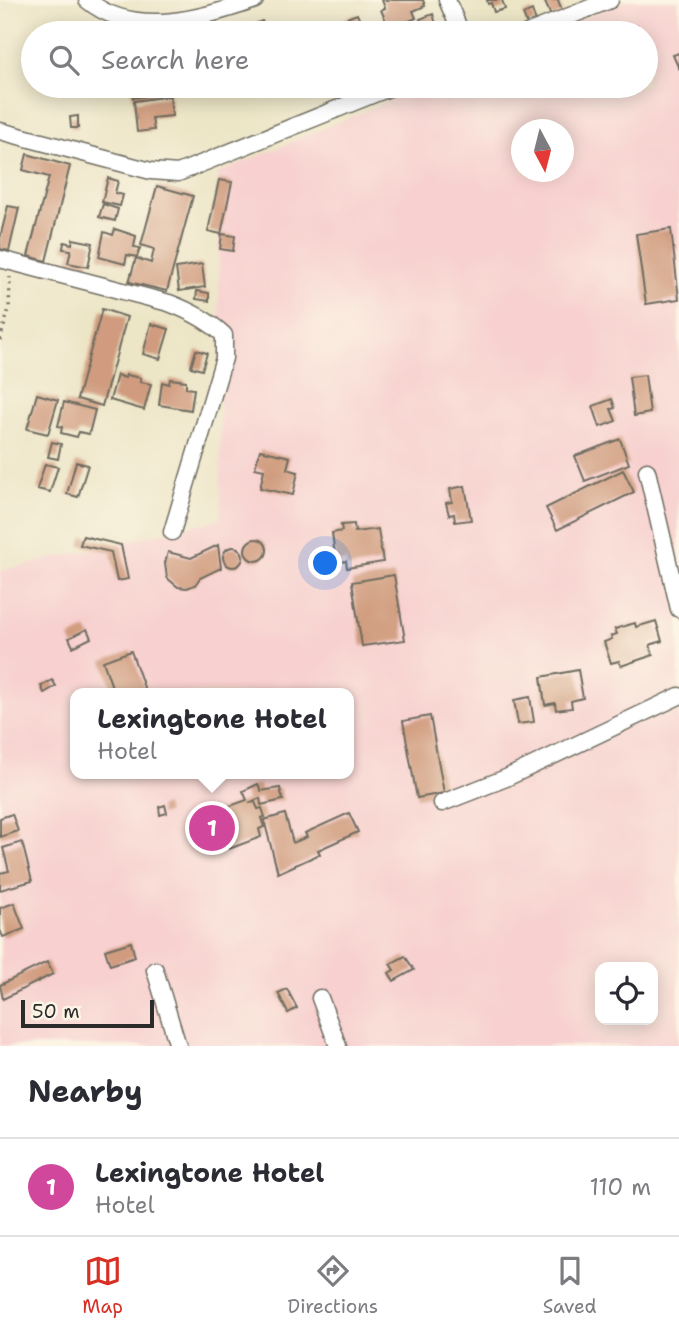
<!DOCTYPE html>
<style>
:root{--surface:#fff;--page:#f2f2f3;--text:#2b2b33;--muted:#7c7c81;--line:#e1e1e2;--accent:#d93025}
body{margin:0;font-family:"Shantell Sans",sans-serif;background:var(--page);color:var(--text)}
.controls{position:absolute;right:21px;bottom:21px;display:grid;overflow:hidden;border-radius:14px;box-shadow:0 4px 18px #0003}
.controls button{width:63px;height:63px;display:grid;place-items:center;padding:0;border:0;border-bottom:2px solid var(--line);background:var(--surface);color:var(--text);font:35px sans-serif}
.compass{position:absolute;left:511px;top:119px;width:63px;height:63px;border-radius:50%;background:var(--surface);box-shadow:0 4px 18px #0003;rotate:173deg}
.scale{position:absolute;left:21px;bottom:18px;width:133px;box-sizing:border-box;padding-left:7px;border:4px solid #2b2b2b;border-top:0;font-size:19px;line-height:24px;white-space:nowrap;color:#2b2b2b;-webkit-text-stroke:5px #fcf5e5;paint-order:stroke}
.you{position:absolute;left:326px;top:564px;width:24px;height:24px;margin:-18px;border:5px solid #fff;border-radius:50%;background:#1a73e8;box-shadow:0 0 0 10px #1a73e833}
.badge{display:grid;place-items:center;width:46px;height:46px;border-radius:50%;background:var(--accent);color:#fff;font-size:23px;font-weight:700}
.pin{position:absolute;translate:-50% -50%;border:4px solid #fff;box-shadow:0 2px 7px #0006}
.popup{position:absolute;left:70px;top:688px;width:284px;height:91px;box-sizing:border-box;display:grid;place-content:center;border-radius:14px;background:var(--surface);filter:drop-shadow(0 2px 5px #0005);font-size:23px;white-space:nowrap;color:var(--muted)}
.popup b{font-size:26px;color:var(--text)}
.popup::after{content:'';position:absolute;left:50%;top:100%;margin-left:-14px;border:14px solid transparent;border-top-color:var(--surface)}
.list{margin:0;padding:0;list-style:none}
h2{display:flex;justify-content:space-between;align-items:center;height:91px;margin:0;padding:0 28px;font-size:30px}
h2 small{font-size:23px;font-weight:400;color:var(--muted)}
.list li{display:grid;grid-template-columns:46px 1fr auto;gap:21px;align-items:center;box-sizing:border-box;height:98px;padding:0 28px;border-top:2px solid var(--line)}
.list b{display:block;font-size:26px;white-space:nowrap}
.list p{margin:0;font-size:23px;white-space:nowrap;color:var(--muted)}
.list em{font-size:23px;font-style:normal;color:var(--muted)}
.icon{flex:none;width:38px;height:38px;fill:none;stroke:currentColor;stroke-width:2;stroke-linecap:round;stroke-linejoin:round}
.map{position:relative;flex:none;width:679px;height:1046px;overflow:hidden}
.search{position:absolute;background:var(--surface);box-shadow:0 4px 18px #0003;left:21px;right:21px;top:21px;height:77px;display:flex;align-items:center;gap:18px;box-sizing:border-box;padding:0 24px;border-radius:38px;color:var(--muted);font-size:26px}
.sheet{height:189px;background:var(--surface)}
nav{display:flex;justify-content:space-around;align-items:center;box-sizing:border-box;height:98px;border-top:2px solid var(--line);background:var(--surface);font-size:19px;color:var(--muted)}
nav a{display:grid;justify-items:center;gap:4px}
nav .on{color:var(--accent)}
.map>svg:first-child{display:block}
.built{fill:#f7d0cf;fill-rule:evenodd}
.building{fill:#d09b7e}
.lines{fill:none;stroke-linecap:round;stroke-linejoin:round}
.street-casing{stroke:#6f6c61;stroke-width:19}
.path{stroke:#6f6c61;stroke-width:3.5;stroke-dasharray:2 5;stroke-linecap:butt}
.street{stroke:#fff;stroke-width:16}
</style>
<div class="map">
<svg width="679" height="1046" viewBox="0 0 679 1046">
<rect width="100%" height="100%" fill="#fcf5e5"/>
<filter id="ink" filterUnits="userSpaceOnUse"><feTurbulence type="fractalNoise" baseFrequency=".0143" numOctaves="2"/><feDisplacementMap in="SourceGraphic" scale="14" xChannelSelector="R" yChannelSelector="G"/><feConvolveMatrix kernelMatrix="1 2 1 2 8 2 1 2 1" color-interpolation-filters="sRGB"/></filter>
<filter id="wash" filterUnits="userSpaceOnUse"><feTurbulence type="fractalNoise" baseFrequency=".00686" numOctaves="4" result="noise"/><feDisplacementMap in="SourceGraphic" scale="28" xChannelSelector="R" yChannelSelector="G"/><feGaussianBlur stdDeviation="1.57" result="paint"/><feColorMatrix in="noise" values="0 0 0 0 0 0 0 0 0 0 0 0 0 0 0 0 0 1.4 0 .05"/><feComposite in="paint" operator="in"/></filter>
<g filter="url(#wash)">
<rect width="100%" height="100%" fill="#ece5c6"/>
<path class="built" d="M627 0H679V1046H0V571L221 519 218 173 424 86H646V33H549ZM522 130H564V172H522ZM76 693H348V774H76ZM600 967H653V1020H600Z"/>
<g id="blocks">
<g class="building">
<path d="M382 0H423L425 6 413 11 416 18 390 30 381 10 385 8Z"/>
<path d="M487 0H502L505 9 494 12 491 3 488 4Z"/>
<path d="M544 0H558L563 13 552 18Z"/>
<path d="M532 10 536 22 527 25 523 14Z"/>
<path d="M357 14 365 33H340L336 22Z"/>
<path d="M433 14 438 31 425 33 420 19Z"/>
<path d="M262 21 267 32 247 33 245 28Z"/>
<path d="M53 22 83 30 82 33H50Z"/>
<path d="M637 26 639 33H617Z"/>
<path d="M679 53V69L673 55Z"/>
<path d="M131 86H168L169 93 133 98Z"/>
<path d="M170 86H185L186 91 171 93Z"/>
<path d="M170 96 172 116 152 118 154 130 137 132 134 101Z"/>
<path d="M78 116V128H71L70 117Z"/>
<path d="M27 154 70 166 46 261 28 256 49 177 23 170Z"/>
<path d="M108 178 118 181 115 193 123 195 120 206 102 202Z"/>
<path d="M219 180 232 182 221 234 208 231Z"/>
<path d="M157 186 193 196 167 291 129 282 136 258 151 263 154 249 141 245Z"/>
<path d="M103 204 118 209 115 221 99 217Z"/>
<path d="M8 206 19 208 9 251 0 249V238Z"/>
<path d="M115 229 136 236 134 247 140 248 137 257 127 255 125 264 99 257 104 232 113 235Z"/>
<path d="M671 229 679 299 646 304 636 234Z"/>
<path d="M222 234 235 236 233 251 220 249Z"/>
<path d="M73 239 93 243 88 267 68 263 71 250 63 249 64 242 72 244Z"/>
<path d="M202 264 205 287 179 291 176 268Z"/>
<path d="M197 291 209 293V301L196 299Z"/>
<path d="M102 309 127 317 102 406 77 399Z"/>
<path d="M151 324 169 329 160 359 143 354Z"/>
<path d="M196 350 207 353 202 370 191 367Z"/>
<path d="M117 375 125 378 126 375 141 378 140 382 151 384 144 410 110 400Z"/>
<path d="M645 375 650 413 634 416 629 377Z"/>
<path d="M170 379 186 381V388L194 389 191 410 159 405 162 382 169 384Z"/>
<path d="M37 394 58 400 48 434 27 429Z"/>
<path d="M612 399 615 408 611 409 616 421 600 427 593 406Z"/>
<path d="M64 402 95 410 89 434 79 432 77 437 61 433 62 427 58 426Z"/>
<path d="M620 439 629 464 585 481 575 456Z"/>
<path d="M52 442 61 444 58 459 48 457Z"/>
<path d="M260 450 290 457 287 469 298 472 293 495 260 488 264 470 255 468Z"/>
<path d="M76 462 88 465 78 497 67 494Z"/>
<path d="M45 464 58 467 50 492 37 489Z"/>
<path d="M623 470 634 492 557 530 546 508Z"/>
<path d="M465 486 471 520 455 522 454 514 449 515 446 503 452 502 450 489Z"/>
<path d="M354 524 355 532 378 529 383 562 347 568 346 561 336 563 332 533 342 531 341 525Z"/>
<path d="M83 536 121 545 128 579 117 581 111 552 80 545Z"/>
<circle cx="256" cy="550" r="11"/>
<path d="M218 545 221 568 200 578 195 585 187 588 178 587 167 578 165 563 168 552 191 558Z"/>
<circle cx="233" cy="557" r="10"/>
<path d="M394 575 405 640 362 646 352 582Z"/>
<path d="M656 621 662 641 650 645 653 655 621 666 619 661 611 663 604 642 612 639 611 636 617 634 615 629 635 623 636 627Z"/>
<path d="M87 629 91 638 73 647 69 638Z"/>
<path d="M131 651 145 690 136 693H114L103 661Z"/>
<path d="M578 670 583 698 571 701 572 708 556 710 555 703 545 705 541 677Z"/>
<path d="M52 680 56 686 44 693 41 686Z"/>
<path d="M530 697 534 722 518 724 514 700Z"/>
<path d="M430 716 444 793 417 798 403 721Z"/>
<path d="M258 784 261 791 280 788 283 800 261 805 260 798 249 803 255 802 258 809 262 808 265 817 261 818 264 827 259 829 261 837 229 849 216 811 247 800 243 791Z"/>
<path d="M165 805 167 813 160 815 159 807Z"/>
<path d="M349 813 358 832 318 850 320 854 278 873 264 820 285 814 293 843 307 837 305 833Z"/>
<path d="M12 814 18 831 0 837V818Z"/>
<path d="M22 842 32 881 0 890V873L9 871 3 848Z"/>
<path d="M14 903 24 929 3 937 0 930V908Z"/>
<path d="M131 942 135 957 110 965 105 950Z"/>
<path d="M405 956 414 970 394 981 389 973 394 970 390 964Z"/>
<path d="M47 962 53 974 3 999 0 985Z"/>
<path d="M287 989 297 1008 288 1013 278 993Z"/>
</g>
</g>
</g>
<g filter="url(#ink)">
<use href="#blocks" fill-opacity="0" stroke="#6f6c61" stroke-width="2"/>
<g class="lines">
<g class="street-casing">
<g id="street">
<path d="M87 0C134 39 204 18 255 0"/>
<path d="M447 0 461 33"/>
<path d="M527 33 610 0"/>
<path d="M0 131 151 171 178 173 394 86"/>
<path d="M0 259 169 303C190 311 208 320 224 335V358L172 532"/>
<path d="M647 471 679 609"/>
<path d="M442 803 506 778 679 696"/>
<path d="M155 970 178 1046"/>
<path d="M320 998 338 1046"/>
</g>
</g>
<path class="path" d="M0 340 9 309 10 277"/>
<use href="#street" class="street"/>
</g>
</g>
</svg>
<div class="controls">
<button><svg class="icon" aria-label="locate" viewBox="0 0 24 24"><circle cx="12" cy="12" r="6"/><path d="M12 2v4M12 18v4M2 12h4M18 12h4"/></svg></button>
</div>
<svg class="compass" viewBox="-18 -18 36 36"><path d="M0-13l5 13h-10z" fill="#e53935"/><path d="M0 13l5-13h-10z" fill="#7c7c81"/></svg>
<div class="scale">50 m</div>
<div class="you"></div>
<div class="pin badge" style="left:212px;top:828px;background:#d1479c">1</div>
<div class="popup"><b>Lexingtone Hotel</b>Hotel</div>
<div class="search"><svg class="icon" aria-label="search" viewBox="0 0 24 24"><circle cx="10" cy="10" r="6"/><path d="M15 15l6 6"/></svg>Search here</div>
</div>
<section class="sheet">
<h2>Nearby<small></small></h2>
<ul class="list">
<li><span class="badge" style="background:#d1479c">1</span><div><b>Lexingtone Hotel</b><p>Hotel</p></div><em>110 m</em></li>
</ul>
</section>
<nav>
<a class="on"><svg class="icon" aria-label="map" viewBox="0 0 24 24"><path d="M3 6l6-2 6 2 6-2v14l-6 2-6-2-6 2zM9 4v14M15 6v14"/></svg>Map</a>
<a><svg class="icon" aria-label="directions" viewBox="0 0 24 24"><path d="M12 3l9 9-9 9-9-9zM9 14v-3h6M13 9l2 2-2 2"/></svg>Directions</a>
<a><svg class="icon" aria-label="saved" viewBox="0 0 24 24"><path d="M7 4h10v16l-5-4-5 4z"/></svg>Saved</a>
</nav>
